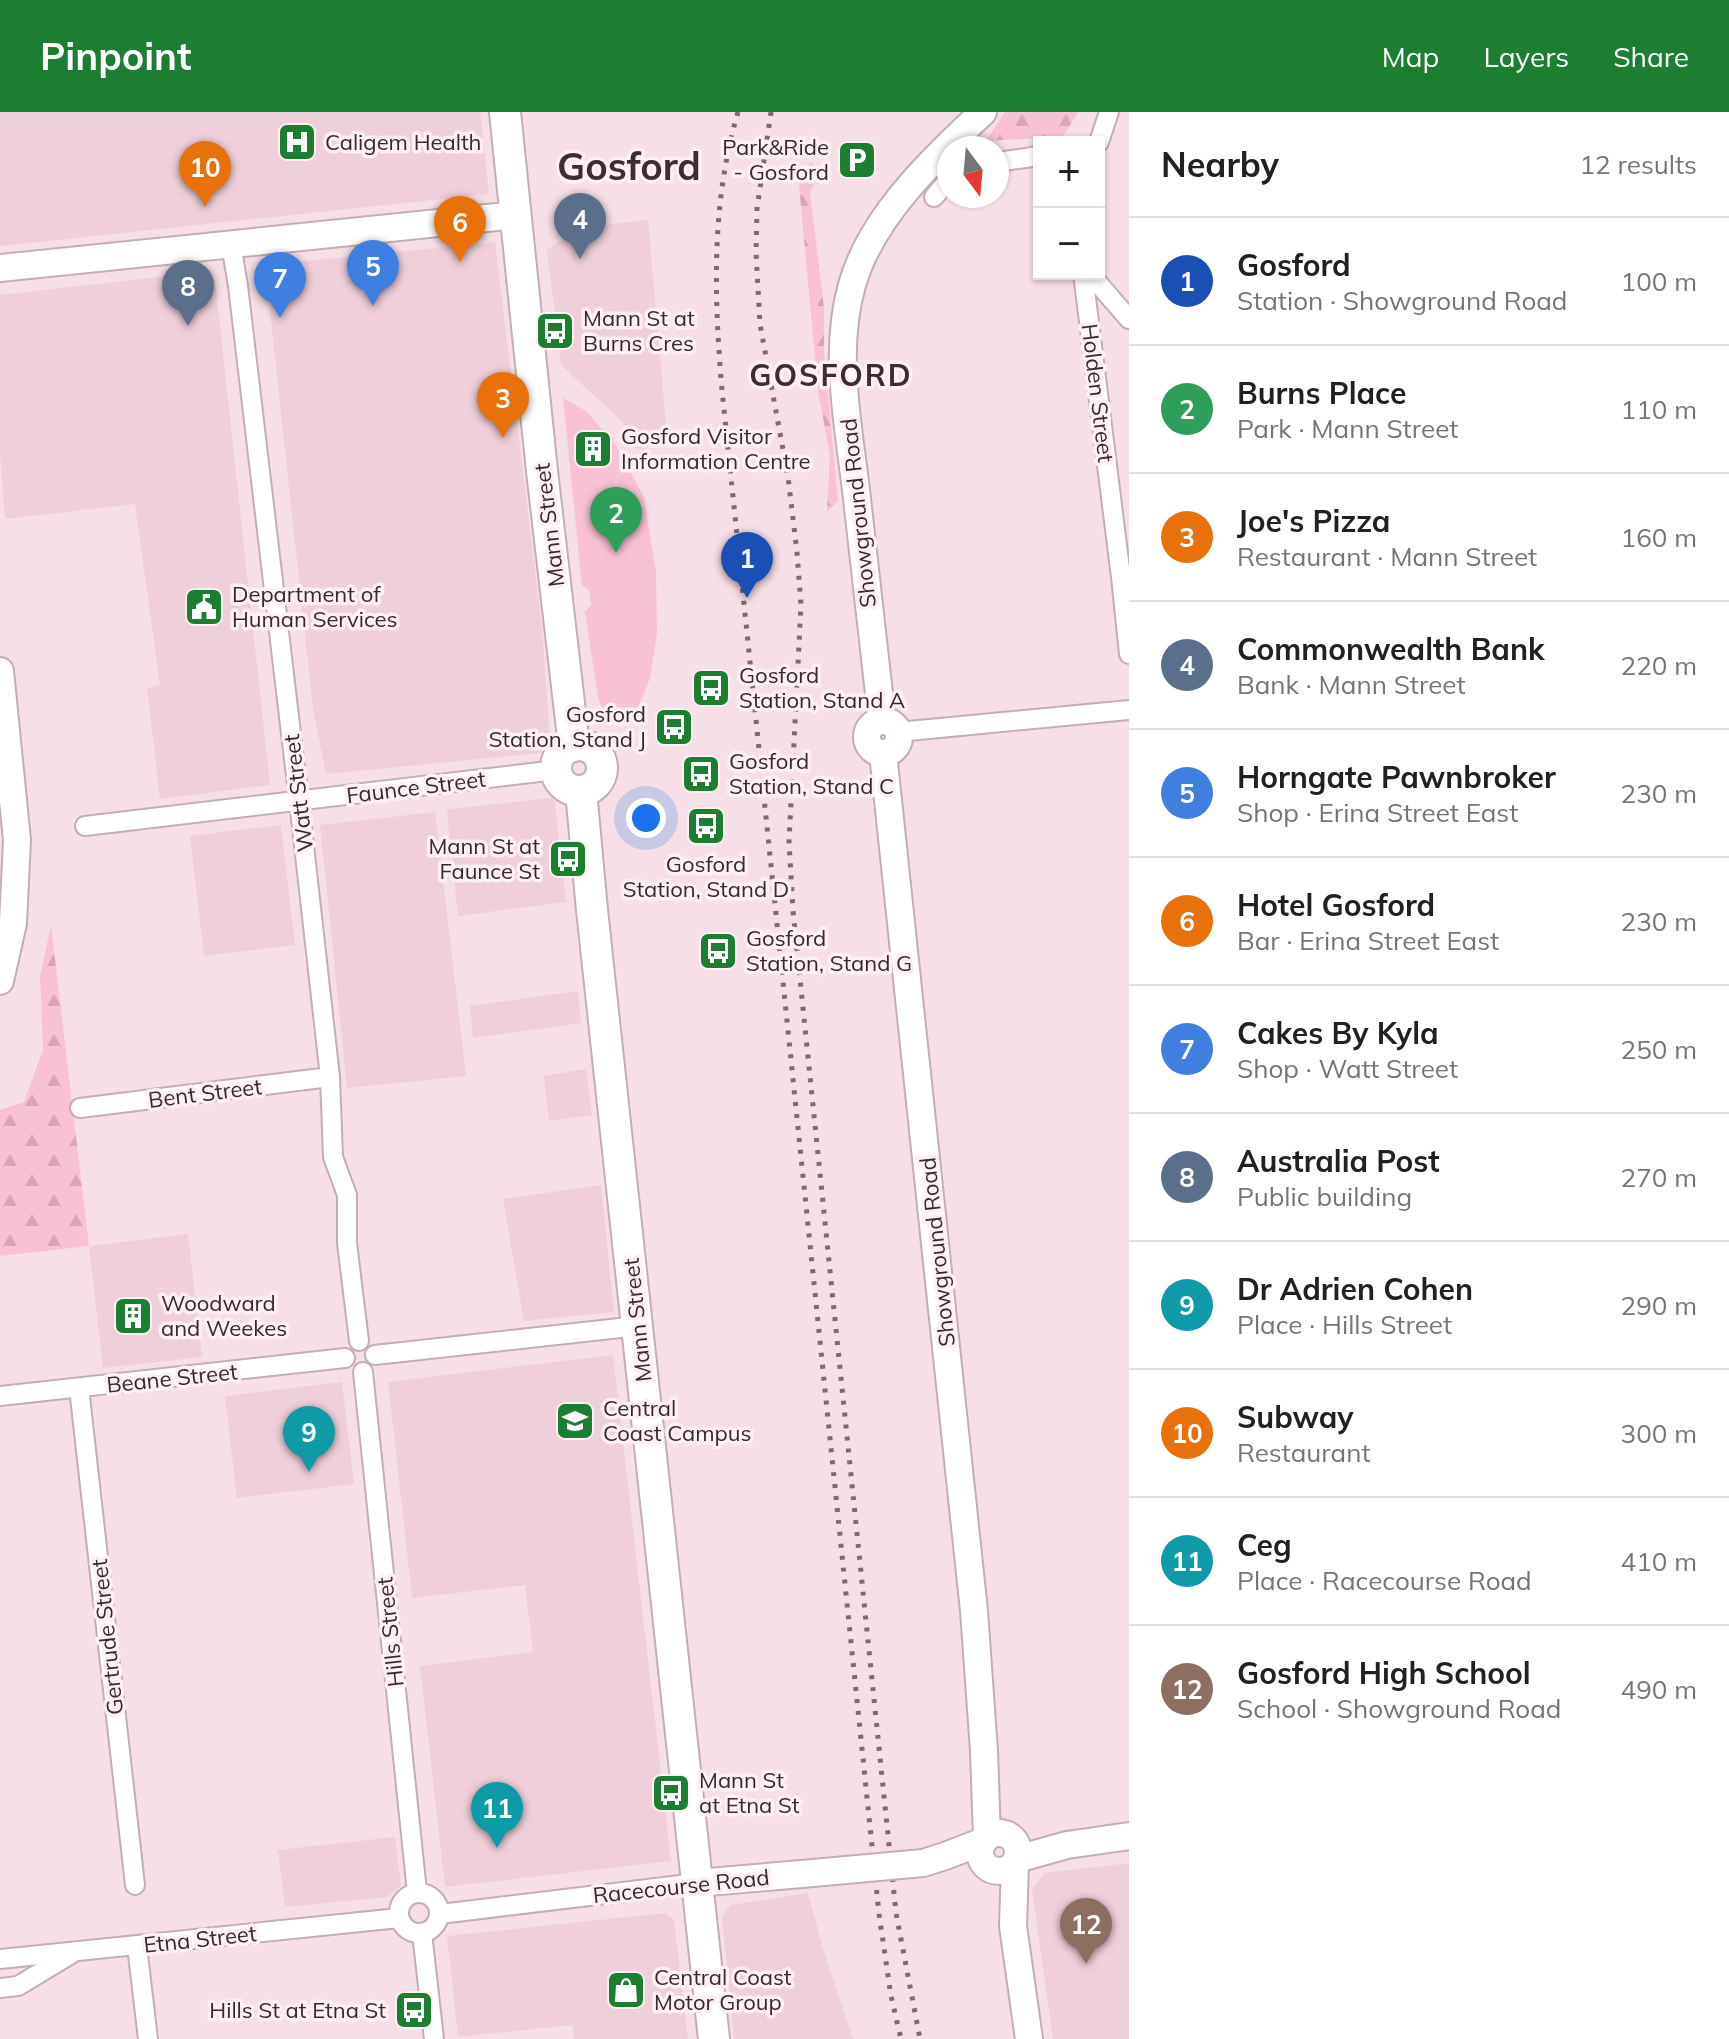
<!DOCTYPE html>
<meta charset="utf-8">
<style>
:root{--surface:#fff;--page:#f6f6f6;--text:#202124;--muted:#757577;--line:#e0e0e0;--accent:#1b7e31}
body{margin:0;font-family:Mulish,sans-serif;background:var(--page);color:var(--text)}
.controls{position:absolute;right:24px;top:24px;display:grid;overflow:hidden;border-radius:0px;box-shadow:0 2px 6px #0004}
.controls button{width:72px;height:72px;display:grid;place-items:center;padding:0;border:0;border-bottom:2px solid var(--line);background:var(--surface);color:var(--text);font:40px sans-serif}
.compass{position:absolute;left:937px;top:24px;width:72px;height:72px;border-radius:50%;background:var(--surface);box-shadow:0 2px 6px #0004;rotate:164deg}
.you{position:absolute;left:646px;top:706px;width:28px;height:28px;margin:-20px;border:6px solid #fff;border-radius:50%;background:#1a73e8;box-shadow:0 0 0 12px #1a73e833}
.badge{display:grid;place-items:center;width:52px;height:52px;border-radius:50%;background:var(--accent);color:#fff;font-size:26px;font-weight:700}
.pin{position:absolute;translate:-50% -66px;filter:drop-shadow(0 2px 4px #0008)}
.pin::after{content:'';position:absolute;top:42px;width:28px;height:24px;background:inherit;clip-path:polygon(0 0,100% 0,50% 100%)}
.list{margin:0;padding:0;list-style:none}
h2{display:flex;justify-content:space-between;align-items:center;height:104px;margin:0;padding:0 32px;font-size:34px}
h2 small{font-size:26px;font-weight:400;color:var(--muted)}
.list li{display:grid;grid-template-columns:52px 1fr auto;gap:24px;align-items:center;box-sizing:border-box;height:128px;padding:0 32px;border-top:2px solid var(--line)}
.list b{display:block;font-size:30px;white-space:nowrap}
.list p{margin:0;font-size:26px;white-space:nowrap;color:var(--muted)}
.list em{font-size:26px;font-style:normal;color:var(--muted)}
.map{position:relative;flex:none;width:1129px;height:1927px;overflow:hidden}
header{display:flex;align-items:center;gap:48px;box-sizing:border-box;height:112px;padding:0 40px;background:var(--accent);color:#fff}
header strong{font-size:38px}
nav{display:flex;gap:44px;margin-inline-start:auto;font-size:28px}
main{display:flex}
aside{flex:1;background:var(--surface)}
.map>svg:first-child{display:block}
.built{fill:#efd0da}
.forest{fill:url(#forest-firs)}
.park{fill:#f9c2d4}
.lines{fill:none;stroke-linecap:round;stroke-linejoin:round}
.street-casing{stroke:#c4aeb5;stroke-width:22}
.secondary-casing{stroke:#c4aeb5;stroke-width:30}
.primary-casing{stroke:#c4aeb5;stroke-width:34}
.street{stroke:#fff;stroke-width:18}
.secondary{stroke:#fff;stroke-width:26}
.primary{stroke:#fff;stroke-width:30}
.rail{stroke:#7a6c71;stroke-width:5;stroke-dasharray:4 8;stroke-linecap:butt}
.secondary-bridge-casing{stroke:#c4aeb5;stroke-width:30;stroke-linecap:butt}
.secondary-bridge{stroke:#fff;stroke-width:26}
.labels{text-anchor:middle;stroke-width:7;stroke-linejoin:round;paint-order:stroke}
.poi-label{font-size:22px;fill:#342b2e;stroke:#fdeff4;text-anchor:start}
.street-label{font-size:22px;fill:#342b2e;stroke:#fdeff4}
.district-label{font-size:30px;font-weight:bold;letter-spacing:2px;fill:#3d2c32;stroke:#fdeff4}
.town-label{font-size:38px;font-weight:bold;fill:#3d2c32;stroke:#fdeff4}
</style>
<header>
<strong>Pinpoint</strong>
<nav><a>Map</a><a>Layers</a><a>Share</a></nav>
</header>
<main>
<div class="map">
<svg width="1129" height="1927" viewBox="0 0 1129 1927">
<defs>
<pattern id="forest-firs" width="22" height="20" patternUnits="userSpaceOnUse" patternTransform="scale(2)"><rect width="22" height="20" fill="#f9c2d4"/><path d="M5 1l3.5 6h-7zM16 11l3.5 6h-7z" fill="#d6a7b6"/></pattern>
</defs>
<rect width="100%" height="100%" fill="#f6dfe7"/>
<g class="built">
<path d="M0 0H480L489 82 0 134Z"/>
<path d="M648 108 667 324 643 338 636 336 623 310 561 253 547 138 578 116Z"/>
<path d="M495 130 542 516 551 640 326 662 313 597 265 153Z"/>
<path d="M214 159 270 673 160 687 147 576 160 573 135 392 5 407 0 341V183Z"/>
<path d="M553 686 555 690 566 790 458 804 447 700 449 697Z"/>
<path d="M435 700 466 964 347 976 320 713Z"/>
<path d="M281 713 295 833 204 844 190 724Z"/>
<path d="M578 879 581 911 473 926 470 894Z"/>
<path d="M586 957 592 1003 549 1009 544 964Z"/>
<path d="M601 1073 614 1200 524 1209 503 1087Z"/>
<path d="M188 1122 202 1245 103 1256 89 1134Z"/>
<path d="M613 1243 671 1749 445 1775 420 1554 533 1540 525 1473 412 1486 388 1270Z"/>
<path d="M342 1270 354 1372 237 1386 225 1284Z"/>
<path d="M395 1725 401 1773 388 1785 285 1795 278 1738Z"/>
<path d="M1129 1751V1927H1053L1032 1777 1045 1761Z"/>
<path d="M808 1781 822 1833 853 1927H734L722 1804 731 1793Z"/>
<path d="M666 1801 674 1808 688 1927H574L572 1913 458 1925 447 1824Z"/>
</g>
<g class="forest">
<path d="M1005 0H1078L1063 25 986 29Z"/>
<path d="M811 50 820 61 810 80 824 196V239L838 389 827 400 830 344 818 278 799 73 805 57Z"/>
<path d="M51 813 89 1134 0 1144V998L24 990 43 938 40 864Z"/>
</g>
<path class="park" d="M563 286 586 299 615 332 644 385 656 460 657 521 650 566 639 594 621 604 605 602 598 586 585 500 591 493 589 478 582 474Z"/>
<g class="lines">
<g class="street-casing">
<g id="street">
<path d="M1099 30 1109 0"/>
<path d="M997 50 1039 44"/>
<path d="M934 85 949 67"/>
<path d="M231 132 238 174 299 689 330 965 333 1045 347 1083V1131L359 1229"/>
<path d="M1083 162 1121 465 1129 542"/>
<path d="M1090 162 1129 207"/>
<path d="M898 620 1129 598"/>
<path d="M85 714 556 658"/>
<path d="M80 996 330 965"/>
<path d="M375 1243 638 1214"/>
<path d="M363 1260 417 1780"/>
<path d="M79 1276 135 1773"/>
<path d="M0 1284 345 1246"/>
<circle cx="419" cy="1801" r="20"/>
<path d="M440 1802 697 1771"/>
<path d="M422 1821 434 1927"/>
<path d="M137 1834 148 1927"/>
<path d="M0 1847 399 1806"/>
<path d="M0 1876 18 1874 71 1842"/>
</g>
</g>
<g class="secondary-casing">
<g id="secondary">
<path d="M0 156 516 103"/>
<path d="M0 559 17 728 13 811 0 869"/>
<path d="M882 608C873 532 865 455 856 378 848 311 833 239 852 173 871 105 933 47 983 0"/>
<circle cx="883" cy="625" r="16"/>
<path d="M883 641 974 1499 984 1639 987 1725"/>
<circle cx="999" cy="1740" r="19"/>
<path d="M1017 1747 1067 1733 1129 1724"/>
<path d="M923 1751 945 1744 984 1729"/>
<path d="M1015 1752 1013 1814 1029 1927"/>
<path d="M697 1771 813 1761"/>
</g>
</g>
<g class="primary-casing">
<g id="primary">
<path d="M505 0 542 359 574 634"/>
<circle cx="579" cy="656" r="23"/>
<path d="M581 679 592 798 714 1927"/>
</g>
</g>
<use href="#street" class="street"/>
<use href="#secondary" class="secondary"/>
<use href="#primary" class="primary"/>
<g class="rail">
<path d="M738 0C711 91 714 185 722 278L879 1802 891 1884 901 1927"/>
<path d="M771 0 757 97 756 141 760 212 788 365 797 440 801 493 789 729 793 799 896 1801 920 1927"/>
</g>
<g class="secondary-bridge-casing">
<path id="secondary-bridge" d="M813 1761 923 1751"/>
</g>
<use href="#secondary-bridge" class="secondary-bridge"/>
</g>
<defs>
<g id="hospital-square" transform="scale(2)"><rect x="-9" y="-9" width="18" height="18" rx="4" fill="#1b7e31" stroke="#fdeff4"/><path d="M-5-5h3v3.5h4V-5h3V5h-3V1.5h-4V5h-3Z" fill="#fff"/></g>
<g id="parking-square" transform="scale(2)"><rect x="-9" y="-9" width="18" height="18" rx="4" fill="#1b7e31" stroke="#fdeff4"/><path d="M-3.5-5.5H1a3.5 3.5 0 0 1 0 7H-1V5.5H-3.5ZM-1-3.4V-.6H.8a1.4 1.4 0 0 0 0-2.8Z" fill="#fff"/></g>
<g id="bus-square" transform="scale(2)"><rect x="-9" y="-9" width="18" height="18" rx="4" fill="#1b7e31" stroke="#fdeff4"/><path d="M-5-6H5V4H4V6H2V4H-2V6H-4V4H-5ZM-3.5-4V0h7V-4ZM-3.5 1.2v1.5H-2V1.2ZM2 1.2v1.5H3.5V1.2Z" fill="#fff"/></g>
<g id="building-square" transform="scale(2)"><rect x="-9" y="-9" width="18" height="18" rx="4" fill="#1b7e31" stroke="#fdeff4"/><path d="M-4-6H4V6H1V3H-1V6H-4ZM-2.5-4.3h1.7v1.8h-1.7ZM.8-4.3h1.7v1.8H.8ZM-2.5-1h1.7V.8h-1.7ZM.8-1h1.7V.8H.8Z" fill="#fff"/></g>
<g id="civic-square" transform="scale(2)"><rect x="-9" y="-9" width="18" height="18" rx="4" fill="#1b7e31" stroke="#fdeff4"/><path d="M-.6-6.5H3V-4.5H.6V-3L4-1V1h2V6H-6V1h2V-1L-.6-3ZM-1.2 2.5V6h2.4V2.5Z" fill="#fff"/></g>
<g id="university-square" transform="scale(2)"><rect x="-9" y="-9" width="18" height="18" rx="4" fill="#1b7e31" stroke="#fdeff4"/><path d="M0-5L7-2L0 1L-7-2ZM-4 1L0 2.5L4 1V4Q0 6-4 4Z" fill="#fff"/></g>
<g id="shop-square" transform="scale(2)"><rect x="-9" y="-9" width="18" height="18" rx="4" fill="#1b7e31" stroke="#fdeff4"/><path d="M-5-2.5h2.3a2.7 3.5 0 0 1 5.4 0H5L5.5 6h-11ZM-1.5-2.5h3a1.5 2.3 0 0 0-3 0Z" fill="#fff"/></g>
</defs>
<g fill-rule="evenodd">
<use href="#hospital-square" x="297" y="30"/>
<use href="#parking-square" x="857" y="48"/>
<use href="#bus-square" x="555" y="219"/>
<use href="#building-square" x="593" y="337"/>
<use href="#civic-square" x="204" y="495"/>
<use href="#bus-square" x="711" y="576"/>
<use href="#bus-square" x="674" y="615"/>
<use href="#bus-square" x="701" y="662"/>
<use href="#bus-square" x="706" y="714"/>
<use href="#bus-square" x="568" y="747"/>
<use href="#bus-square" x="718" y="839"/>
<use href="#building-square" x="133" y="1204"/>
<use href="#university-square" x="575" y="1309"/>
<use href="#bus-square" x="671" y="1681"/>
<use href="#shop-square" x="626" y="1878"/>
<use href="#bus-square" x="414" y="1898"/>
</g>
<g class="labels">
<g class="poi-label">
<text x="325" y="38">Caligem Health</text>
<text x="829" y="43" text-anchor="end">Park&amp;Ride<tspan x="829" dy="25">- Gosford</tspan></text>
<text x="583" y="214">Mann St at<tspan x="583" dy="25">Burns Cres</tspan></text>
<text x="621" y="332">Gosford Visitor<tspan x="621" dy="25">Information Centre</tspan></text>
<text x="232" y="490">Department of<tspan x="232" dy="25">Human Services</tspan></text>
<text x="739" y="571">Gosford<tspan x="739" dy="25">Station, Stand A</tspan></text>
<text x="646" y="610" text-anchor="end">Gosford<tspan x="646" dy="25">Station, Stand J</tspan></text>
<text x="729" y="657">Gosford<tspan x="729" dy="25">Station, Stand C</tspan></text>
<text x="540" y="742" text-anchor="end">Mann St at<tspan x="540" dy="25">Faunce St</tspan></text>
<text x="706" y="760" text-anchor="middle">Gosford<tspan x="706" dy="25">Station, Stand D</tspan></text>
<text x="746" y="834">Gosford<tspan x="746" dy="25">Station, Stand G</tspan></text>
<text x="161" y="1199">Woodward<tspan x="161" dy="25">and Weekes</tspan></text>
<text x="603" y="1304">Central<tspan x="603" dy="25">Coast Campus</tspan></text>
<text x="699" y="1676">Mann St<tspan x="699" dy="25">at Etna St</tspan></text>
<text x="654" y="1873">Central Coast<tspan x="654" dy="25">Motor Group</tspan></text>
<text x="386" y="1906" text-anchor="end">Hills St at Etna St</text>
</g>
<g class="street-label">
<text transform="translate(1098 281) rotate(83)" y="8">Holden Street</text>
<text transform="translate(858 401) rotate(-96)" y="8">Showground Road</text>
<text transform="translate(549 413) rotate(-97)" y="8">Mann Street</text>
<text transform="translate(416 675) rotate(-7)" y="8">Faunce Street</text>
<text transform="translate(298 681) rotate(-97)" y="8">Watt Street</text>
<text transform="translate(205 981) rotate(-7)" y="8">Bent Street</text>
<text transform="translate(937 1140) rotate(-96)" y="8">Showground Road</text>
<text transform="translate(637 1208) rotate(-96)" y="8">Mann Street</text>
<text transform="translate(172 1266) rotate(-6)" y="8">Beane Street</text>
<text transform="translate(390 1520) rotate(-96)" y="8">Hills Street</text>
<text transform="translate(107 1525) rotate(-96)" y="8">Gertrude Street</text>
<text transform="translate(681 1774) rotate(-6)" y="8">Racecourse Road</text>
<text transform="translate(200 1827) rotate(-6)" y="8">Etna Street</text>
</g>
<g class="district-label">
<text x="831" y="274">GOSFORD</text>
</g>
<g class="town-label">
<text x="629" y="68">Gosford</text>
</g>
</g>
</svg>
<div class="controls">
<button>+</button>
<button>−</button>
</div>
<svg class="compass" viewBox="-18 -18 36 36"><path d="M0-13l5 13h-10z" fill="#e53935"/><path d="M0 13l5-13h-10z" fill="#757577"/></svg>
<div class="you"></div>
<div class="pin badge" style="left:747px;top:486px;background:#1a4fb4">1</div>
<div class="pin badge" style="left:616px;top:441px;background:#2e9e5b">2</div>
<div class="pin badge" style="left:503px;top:326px;background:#e8710a">3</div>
<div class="pin badge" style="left:580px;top:147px;background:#5c6f8a">4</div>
<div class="pin badge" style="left:373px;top:194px;background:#3f7fe0">5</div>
<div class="pin badge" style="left:460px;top:150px;background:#e8710a">6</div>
<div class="pin badge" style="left:280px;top:206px;background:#3f7fe0">7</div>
<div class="pin badge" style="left:188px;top:214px;background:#5c6f8a">8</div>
<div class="pin badge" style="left:309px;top:1360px;background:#0f9aa8">9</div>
<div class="pin badge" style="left:205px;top:95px;background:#e8710a">10</div>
<div class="pin badge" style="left:497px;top:1736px;background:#0f9aa8">11</div>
<div class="pin badge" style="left:1086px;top:1852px;background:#8d6e63">12</div>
</div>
<aside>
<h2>Nearby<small>12 results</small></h2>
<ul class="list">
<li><span class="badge" style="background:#1a4fb4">1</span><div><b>Gosford</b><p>Station · Showground Road</p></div><em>100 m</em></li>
<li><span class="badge" style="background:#2e9e5b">2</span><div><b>Burns Place</b><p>Park · Mann Street</p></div><em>110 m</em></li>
<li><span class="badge" style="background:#e8710a">3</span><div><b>Joe's Pizza</b><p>Restaurant · Mann Street</p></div><em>160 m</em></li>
<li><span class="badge" style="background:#5c6f8a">4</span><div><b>Commonwealth Bank</b><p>Bank · Mann Street</p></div><em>220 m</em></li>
<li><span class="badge" style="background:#3f7fe0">5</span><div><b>Horngate Pawnbroker</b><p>Shop · Erina Street East</p></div><em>230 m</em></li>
<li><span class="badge" style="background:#e8710a">6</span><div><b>Hotel Gosford</b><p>Bar · Erina Street East</p></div><em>230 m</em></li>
<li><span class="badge" style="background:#3f7fe0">7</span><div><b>Cakes By Kyla</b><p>Shop · Watt Street</p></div><em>250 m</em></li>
<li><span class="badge" style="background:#5c6f8a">8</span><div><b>Australia Post</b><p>Public building</p></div><em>270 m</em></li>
<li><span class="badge" style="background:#0f9aa8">9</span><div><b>Dr Adrien Cohen</b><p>Place · Hills Street</p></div><em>290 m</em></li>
<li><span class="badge" style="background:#e8710a">10</span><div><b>Subway</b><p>Restaurant</p></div><em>300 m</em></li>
<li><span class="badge" style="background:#0f9aa8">11</span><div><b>Ceg</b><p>Place · Racecourse Road</p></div><em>410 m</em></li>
<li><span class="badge" style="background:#8d6e63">12</span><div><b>Gosford High School</b><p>School · Showground Road</p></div><em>490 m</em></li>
</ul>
</aside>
</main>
